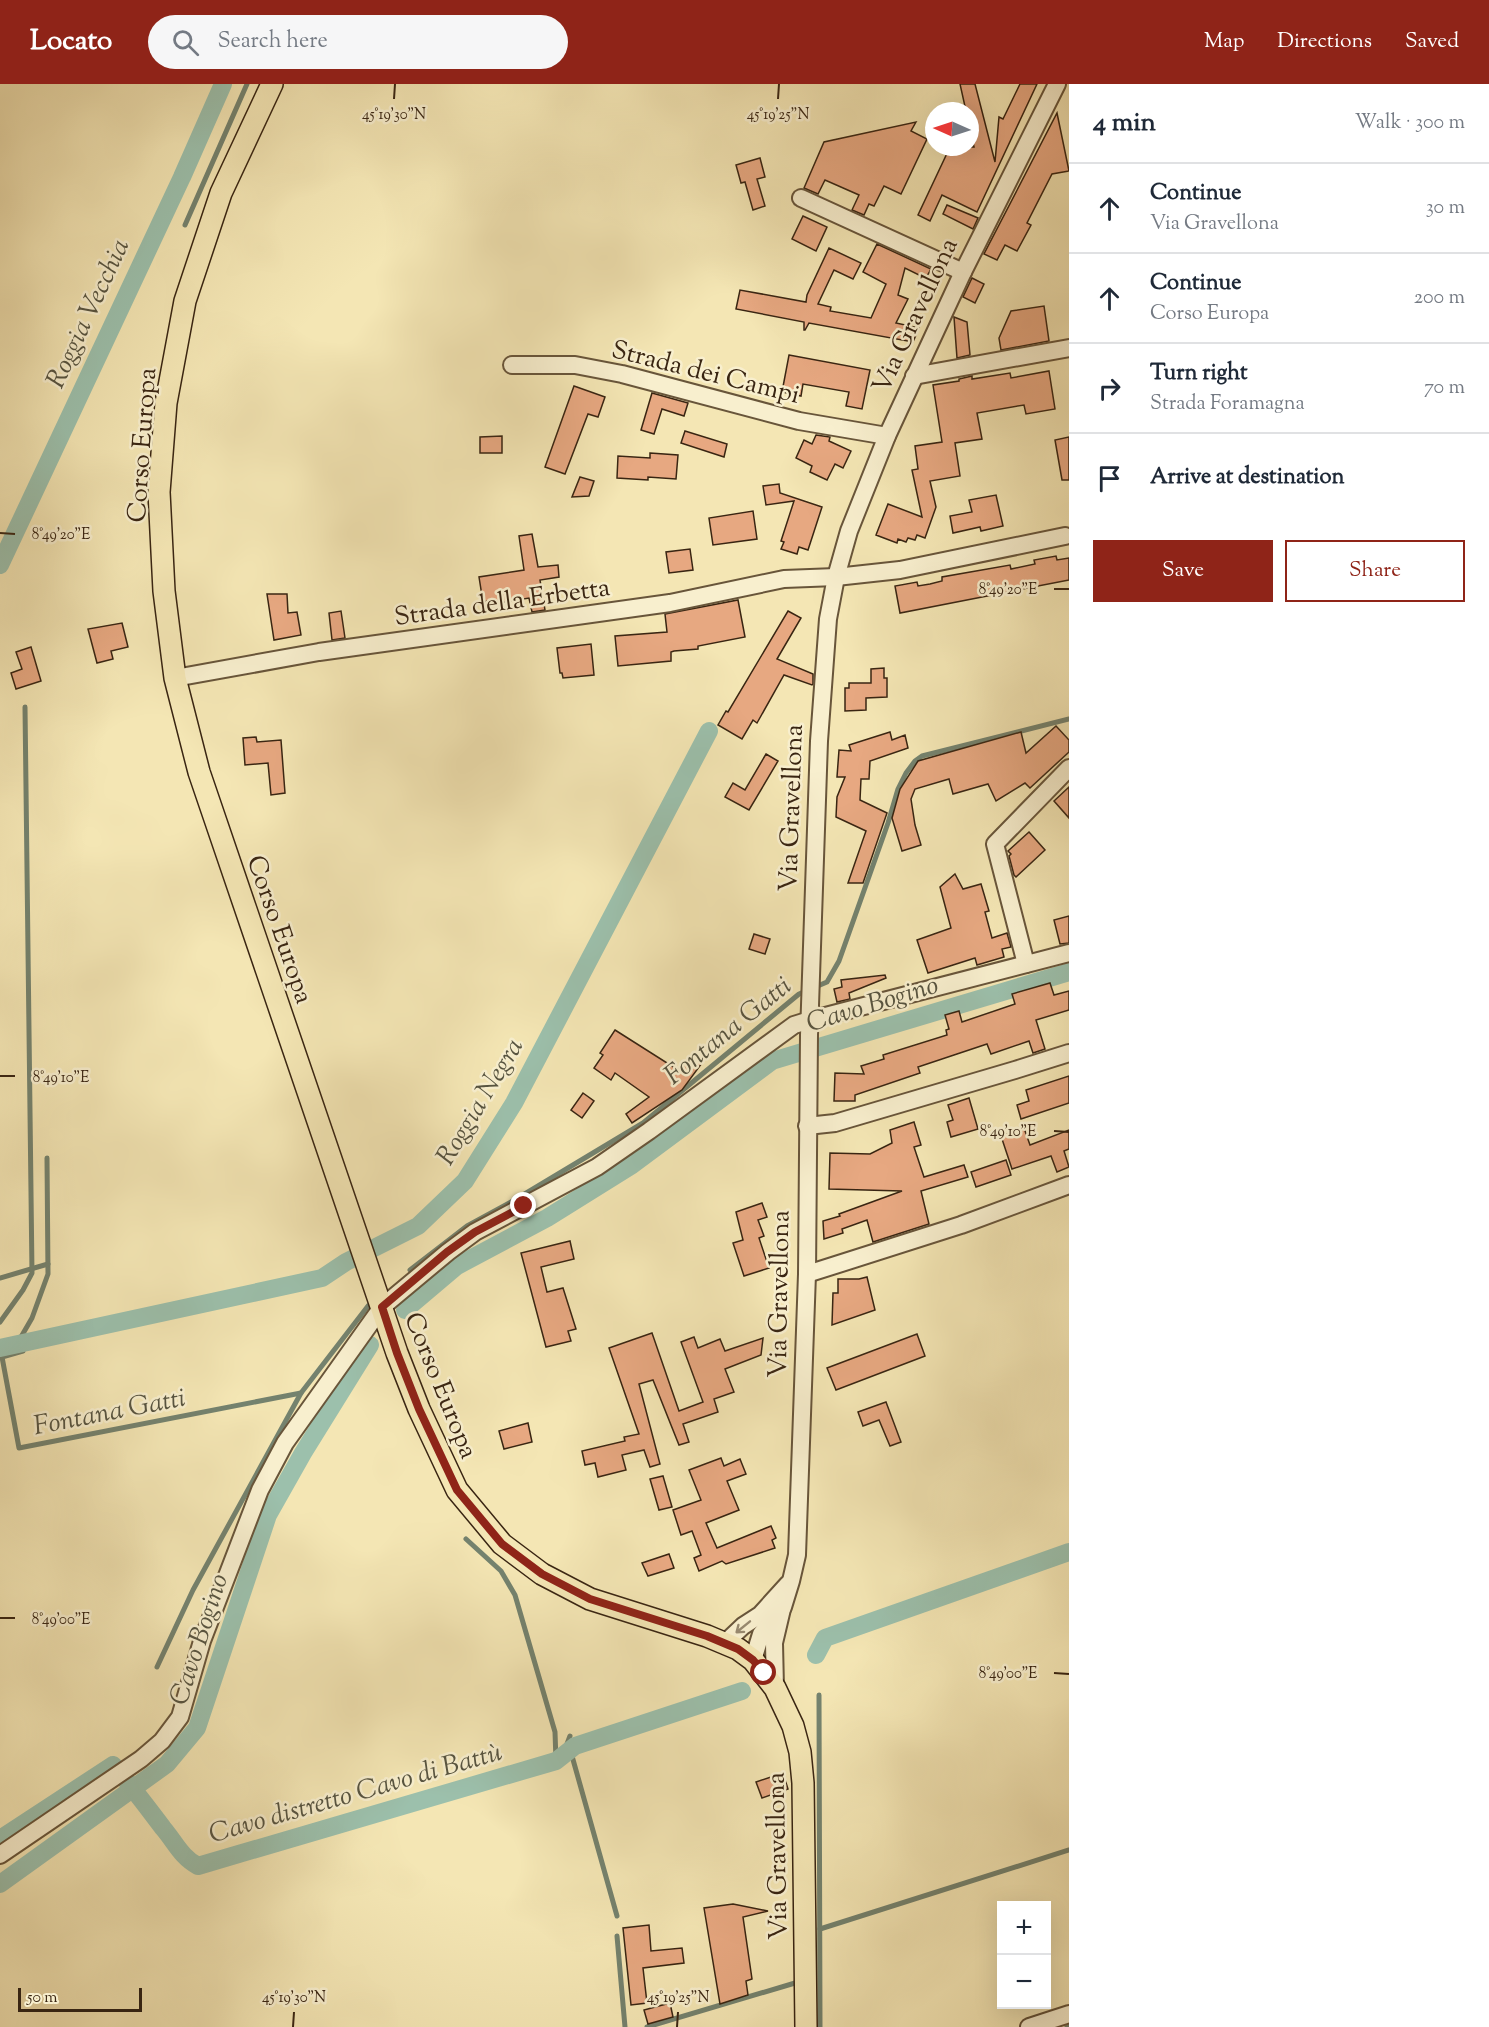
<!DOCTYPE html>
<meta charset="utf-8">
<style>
:root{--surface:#fff;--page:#f6f6f7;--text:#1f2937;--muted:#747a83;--line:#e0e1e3;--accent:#8f2418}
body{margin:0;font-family:"Sorts Mill Goudy",serif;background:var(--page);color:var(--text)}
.controls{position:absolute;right:18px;bottom:18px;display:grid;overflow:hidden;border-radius:0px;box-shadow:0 6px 24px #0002}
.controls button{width:54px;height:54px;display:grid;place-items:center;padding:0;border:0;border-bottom:2px solid var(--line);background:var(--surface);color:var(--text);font:30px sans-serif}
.compass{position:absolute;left:925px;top:18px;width:54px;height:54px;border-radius:50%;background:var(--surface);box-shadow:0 6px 24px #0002;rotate:273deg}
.scale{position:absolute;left:18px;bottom:15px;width:124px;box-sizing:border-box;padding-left:6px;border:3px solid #392512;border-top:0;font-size:16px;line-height:21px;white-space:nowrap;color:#392512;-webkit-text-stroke:4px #f8efce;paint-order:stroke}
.stop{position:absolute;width:18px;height:18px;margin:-14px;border:4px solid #8f2418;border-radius:50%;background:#fff}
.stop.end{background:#8f2418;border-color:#fff;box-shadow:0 2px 6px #0008}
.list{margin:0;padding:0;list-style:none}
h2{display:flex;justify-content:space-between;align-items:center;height:78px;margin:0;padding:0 24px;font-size:26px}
h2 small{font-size:20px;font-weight:400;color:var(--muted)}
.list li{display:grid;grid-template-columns:39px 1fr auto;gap:18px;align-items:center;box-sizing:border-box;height:90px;padding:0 24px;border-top:2px solid var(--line)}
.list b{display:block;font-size:22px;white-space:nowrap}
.list p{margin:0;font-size:20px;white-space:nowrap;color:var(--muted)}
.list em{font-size:20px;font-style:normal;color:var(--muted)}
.actions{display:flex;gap:12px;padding:18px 24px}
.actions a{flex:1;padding:14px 0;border:2px solid var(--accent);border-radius:0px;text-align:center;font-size:21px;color:var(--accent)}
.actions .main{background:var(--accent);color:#fff}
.icon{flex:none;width:33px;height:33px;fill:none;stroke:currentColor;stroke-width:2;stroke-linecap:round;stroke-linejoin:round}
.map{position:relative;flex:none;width:1069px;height:1943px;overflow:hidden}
header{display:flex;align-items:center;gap:36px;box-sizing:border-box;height:84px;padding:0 30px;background:var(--accent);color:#fff}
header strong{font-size:28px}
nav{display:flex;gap:33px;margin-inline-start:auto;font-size:21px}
.search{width:420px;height:54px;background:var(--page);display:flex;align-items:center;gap:15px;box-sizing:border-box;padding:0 21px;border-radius:33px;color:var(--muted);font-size:22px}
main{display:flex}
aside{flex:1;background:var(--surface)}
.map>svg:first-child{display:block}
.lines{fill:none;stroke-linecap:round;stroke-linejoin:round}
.stream{stroke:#74826e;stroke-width:5}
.canal{stroke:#9cc0ac;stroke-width:18}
.building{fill:#e7a881;stroke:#392512;stroke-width:1.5}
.minor-casing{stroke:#68553a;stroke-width:20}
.major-casing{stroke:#392512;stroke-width:24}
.minor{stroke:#f8efce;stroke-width:16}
.major{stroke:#f4e6b4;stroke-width:21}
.oneway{stroke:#988a70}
.route{stroke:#8f2418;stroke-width:8}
.ticks{fill:none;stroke:#392512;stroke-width:2}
.labels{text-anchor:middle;stroke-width:5;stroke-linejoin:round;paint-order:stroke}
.street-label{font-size:26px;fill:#392512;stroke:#f8efce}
.water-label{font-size:27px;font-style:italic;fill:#575440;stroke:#f8efce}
.ticks-label{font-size:15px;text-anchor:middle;fill:#392512;stroke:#f8efce;stroke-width:5;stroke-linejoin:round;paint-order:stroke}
</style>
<header>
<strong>Locato</strong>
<div class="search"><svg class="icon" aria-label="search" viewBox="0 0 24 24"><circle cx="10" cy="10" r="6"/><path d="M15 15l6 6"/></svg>Search here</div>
<nav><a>Map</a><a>Directions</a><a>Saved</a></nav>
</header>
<main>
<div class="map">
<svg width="1069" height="1943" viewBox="0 0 1069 1943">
<rect width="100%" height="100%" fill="#f4e6b4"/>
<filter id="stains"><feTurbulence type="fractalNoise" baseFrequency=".00333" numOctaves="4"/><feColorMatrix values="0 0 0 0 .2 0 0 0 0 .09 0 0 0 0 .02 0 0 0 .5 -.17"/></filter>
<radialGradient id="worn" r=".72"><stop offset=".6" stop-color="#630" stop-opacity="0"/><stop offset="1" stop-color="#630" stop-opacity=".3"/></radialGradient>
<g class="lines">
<g class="stream">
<path d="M185 141 247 0"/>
<path d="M47 1074 48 1190 32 1234 21 1253 23 1267 2 1273 19 1364 301 1309"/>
<path d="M410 1186 467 1142 513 1117 643 1039 799 910 827 898 839 877 888 739 898 705 906 689 915 677 922 672 1069 635"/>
<path d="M0 1194 48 1180"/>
<path d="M0 1238 23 1206 32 1189 25 623"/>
<path d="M466 1455 501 1487 515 1511 555 1648 556 1677"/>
<path d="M157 1583 193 1506 301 1309 368 1222"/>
<path d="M819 1611 820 1943"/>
<path d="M570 1652 567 1660 572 1672 617 1832"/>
<path d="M820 1845 1069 1766"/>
<path d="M617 1852 625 1943"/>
<path d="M647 1943 795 1899"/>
<path d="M1067 1943 1069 1942"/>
</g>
<g class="canal">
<path d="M0 481 182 93 223 0"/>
<path d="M405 1226 457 1182 547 1134 632 1081 772 977 1069 888"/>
<path d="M0 1264 322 1194 346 1178 418 1142 465 1097 514 1019 709 647"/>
<path d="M816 1571 825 1554 1069 1468"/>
<path d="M0 1755 113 1681C131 1701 147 1723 163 1744 175 1758 181 1773 198 1782L556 1677 575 1662 742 1607"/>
<path d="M0 1800 167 1680 197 1644 268 1431 303 1369 370 1261"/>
</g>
</g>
<g class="building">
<path d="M960 0H975L995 78 999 33 1003 35 1020 0H1037L977 128 942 111 930 137 918 131 950 63H974L970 44V27H966Z"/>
<path d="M1057 29 1069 87 1052 90 1027 139 1031 141 1017 167 1005 161 997 176 984 170Z"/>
<path d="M916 38 911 47 927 55 901 110 884 102 874 122 869 120 864 131 852 126 859 111 825 96 818 110 804 104 824 58Z"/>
<path d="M760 74 765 93 757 95 765 122 753 126 745 98 741 99 736 81Z"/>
<path d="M947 121 978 134 973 145 943 130Z"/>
<path d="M803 132 827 143 816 167 792 155Z"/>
<path d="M877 160 931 185 927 192H921L905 184 898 211 908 215 896 239 919 244 913 258 809 239 805 246H804V238L736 225 740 206 806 218 807 211 829 164 861 179 853 195 834 186 818 220 831 223 830 227 871 234 886 200 863 188Z"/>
<path d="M972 194 984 200 975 219 963 213Z"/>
<path d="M1044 222 1049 257 1001 266 999 254 1011 227Z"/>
<path d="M954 233 967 238 970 271 957 274Z"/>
<path d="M789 271 870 286 862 325 846 322 849 308 803 300 801 312 782 308Z"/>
<path d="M1049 287 1055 325 1026 330 1024 321 977 329 982 355 955 359 960 392 930 397 936 423 925 454 917 451 915 456 908 454 906 458 898 455 897 459 876 451 888 420 922 433 912 386 918 385 915 362 942 358 933 301 959 297V295L972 292V295L1010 289 1011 294Z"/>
<path d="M574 302 605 313 598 333 588 330 565 390 545 383Z"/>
<path d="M652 309 688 319 684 332 662 325 654 350 641 346Z"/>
<path d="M685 347 727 360 724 373 681 359Z"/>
<path d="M816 351 830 353 829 357 851 367 843 384 835 380 827 396 810 388 812 382 796 374 804 356 812 360Z"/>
<path d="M502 352V369H480V353Z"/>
<path d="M1069 353V396H1062L1055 356Z"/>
<path d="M650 369 678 371 676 395 648 393V396L617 394 618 372 650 374Z"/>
<path d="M580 393 594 397 589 412 572 413Z"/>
<path d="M779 400 780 409 822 423 808 466 799 463 797 470 781 465 784 458 781 457 794 417 766 421 763 402Z"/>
<path d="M996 411 1003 442 981 447 980 443 953 449 950 432 972 428 969 416Z"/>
<path d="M753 427 757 455 713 461 709 434Z"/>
<path d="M532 450 538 483 558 481 559 493 540 496 545 526 532 528 529 514 493 520 492 516 483 518 479 493 524 486 519 452Z"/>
<path d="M690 465 693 486 669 489 666 468Z"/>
<path d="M1056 472 1057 476 1069 474V496L900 529 895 502 917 498 918 502 930 500 942 497V493L1010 481 1011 485 1035 480 1034 476Z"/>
<path d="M267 510H287L288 529 297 528 301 551 274 556Z"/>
<path d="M738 516 745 553 698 562V565L674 567 671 568V577L618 582 615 552 667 548 665 530Z"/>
<path d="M341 527 345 554 332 556 329 529Z"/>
<path d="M788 527 801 534 777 575 813 590V600L812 601 784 591 757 639 753 636 742 655 718 641 726 627 728 628Z"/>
<path d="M122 539 128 563 111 567 113 575 97 579 88 545Z"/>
<path d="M591 560 594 591 563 594 562 589H560L557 564Z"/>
<path d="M31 563 41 597 16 605 11 589 22 585 16 568Z"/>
<path d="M884 584V594H887V613L866 614V626L845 627V604H849V599H871V585Z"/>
<path d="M1056 642 1069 656V668L1030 704 1025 699 996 717 988 700 953 710 949 695 915 705 911 715 915 741 921 761 902 767 892 734 900 705 918 677 1021 648 1026 669Z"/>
<path d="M890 648 892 656 905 651 908 664 870 677 869 695H861L860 716 887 729 863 799H848L866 747 836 733 837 713 845 693H837L839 666 851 667 849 661Z"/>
<path d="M256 653 257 658 281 656 285 709 271 711 268 679 245 681 243 654Z"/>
<path d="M766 670 778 677 749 726 725 713 733 699 745 706Z"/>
<path d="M1069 703V734L1054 717Z"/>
<path d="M1029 748 1045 766 1016 793 1014 791 1009 772 1011 770 1008 767Z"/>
<path d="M955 790 963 805 981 800 989 827 985 828 992 854 1007 849 1011 863 1002 865 1004 873 977 881 975 874 928 889 917 856 951 844 940 803Z"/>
<path d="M1069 832V859L1060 860 1054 836Z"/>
<path d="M754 850 770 855 765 870 749 865Z"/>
<path d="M885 891 886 894 849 909 850 915 837 918 834 905 842 903 841 896Z"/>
<path d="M1050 899 1054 911 1069 907V926L1036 936 1045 965 1033 969 1029 957 991 970 987 960 918 983 920 989 855 1011V1017H834L835 989 864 990 861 982 884 975 883 971 947 951 946 946 949 945 945 931 959 927 962 938 1015 920 1012 910Z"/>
<path d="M615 946 678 986 691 971 702 979 682 1006 632 1039 626 1030 649 1013 615 989 611 996 594 984 603 971 600 969Z"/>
<path d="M1069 992V1019L1021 1035 1017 1021 1029 1017 1026 1006Z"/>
<path d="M583 1009 594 1017 582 1034 571 1026Z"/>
<path d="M969 1014 978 1045 951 1053 947 1038 953 1036 948 1021Z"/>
<path d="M914 1038 921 1061 914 1063 924 1093 964 1081 968 1093 921 1107 929 1140 873 1158 867 1136 842 1145 843 1149 824 1155 823 1137 840 1132 839 1130 902 1107 829 1105 830 1069 870 1070 892 1059 890 1046Z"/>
<path d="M1024 1044 1030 1061 1069 1046V1065L1064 1067 1069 1083 1057 1088 1051 1072 1012 1085 1001 1052Z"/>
<path d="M1006 1076 1011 1091 976 1103 971 1088Z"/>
<path d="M762 1119 767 1133 758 1136 764 1152 759 1154 769 1184 744 1192 733 1159 743 1156 736 1128Z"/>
<path d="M570 1157 574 1175 541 1183 547 1208 563 1204 576 1245 568 1247 571 1257 546 1263 521 1169Z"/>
<path d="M867 1193 875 1226 832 1241 833 1209H838V1195H859Z"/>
<path d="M652 1249 679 1327 703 1318 681 1258 694 1253 698 1264 720 1255 725 1267 763 1254 761 1271 725 1285 734 1308 714 1315 718 1328 683 1340 689 1358 679 1361 653 1296 639 1300 660 1380 650 1383 644 1366 622 1371 626 1386 598 1393 595 1379 585 1381 582 1367 625 1357 624 1353 639 1350 609 1264Z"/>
<path d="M917 1250 925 1272 836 1306 827 1284Z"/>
<path d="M886 1318 901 1358 890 1362 879 1336 863 1342 858 1328Z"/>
<path d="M528 1339 532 1358 504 1365 499 1347Z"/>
<path d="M721 1374 724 1382 740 1375 746 1390 727 1397 739 1426 706 1439 717 1464 771 1442 776 1454 772 1456 775 1464 726 1480 722 1477 699 1487 694 1474 701 1471 692 1447 681 1451 673 1426 701 1416 689 1386Z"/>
<path d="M663 1392 672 1423 659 1426 650 1395Z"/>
<path d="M669 1470 674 1484 648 1492 642 1479Z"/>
<path d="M783 1689 788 1705 762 1714 756 1698Z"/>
<path d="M733 1820 768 1827 743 1833 752 1895 746 1897 748 1911 720 1920 704 1824Z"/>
<path d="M649 1841 651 1867 682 1864 684 1879 643 1884 647 1919 631 1921 623 1844Z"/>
<path d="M670 1919 673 1933 648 1940 644 1926Z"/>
</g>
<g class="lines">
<g class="minor-casing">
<g id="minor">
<path d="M801 114 963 188"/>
<path d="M512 281H575L622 290 799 337 887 352"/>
<path d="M914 292 1069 264"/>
<path d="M175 594 319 568 670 519 784 495 836 493 900 486 1065 452"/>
<path d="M1026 880 995 760 1069 684"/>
<path d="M807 1042 835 1039 1015 986 1069 969"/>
<path d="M807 1190 961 1141 1069 1101"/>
<path d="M725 1559 743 1542 760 1531 788 1500"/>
<path d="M753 1576 761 1550 783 1523 791 1497 797 1471 807 1190 809 951 819 657 828 535 836 493 849 447 887 352 963 188 1057 0"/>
<path d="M775 1604 774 1559 782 1525"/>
<path d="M0 1771 141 1675 162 1657 180 1633 202 1557 260 1406 285 1359 382 1223 448 1168 475 1148 597 1083 649 1047 794 941 810 936 1069 869"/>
<path d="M1029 1943 1069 1930"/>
</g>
</g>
<g class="major-casing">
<path id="major" d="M272 0 221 109 185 217 166 319 159 408 164 507 175 594 199 688 397 1269 419 1325 457 1406 502 1460 542 1490 590 1515 707 1552 738 1565 753 1576 775 1604 793 1642 800 1668 803 1699 806 1943"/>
</g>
<use href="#minor" class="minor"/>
<use href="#major" class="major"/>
</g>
<defs><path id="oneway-shaft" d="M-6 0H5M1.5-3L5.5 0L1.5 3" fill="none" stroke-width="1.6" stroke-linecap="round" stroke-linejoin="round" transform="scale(1.5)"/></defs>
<use class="oneway" href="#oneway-shaft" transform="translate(743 1543) rotate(141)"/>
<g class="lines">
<path class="route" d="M524 1122 475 1148 447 1168 382 1223 397 1269 419 1325 457 1406 502 1460 542 1490 590 1515 707 1552 738 1565 753 1576 764 1589"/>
</g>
<path class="ticks" d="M394 15 395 0M778 15 779 0M0 449 15 450M1054 505H1069M0 992H15M1054 1047 1069 1048M0 1534H15M1054 1589 1069 1590M293 1943 294 1928M677 1943 678 1928"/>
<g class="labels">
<g class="street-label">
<text transform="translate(914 231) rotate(-65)" y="9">Via Gravellona</text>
<text transform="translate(706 287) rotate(14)" y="9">Strada dei Campi</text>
<text transform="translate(141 361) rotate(-86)" y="9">Corso Europa</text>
<text transform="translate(502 517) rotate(-8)" y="9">Strada della Erbetta</text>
<text transform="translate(790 724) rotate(-88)" y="9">Via Gravellona</text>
<text transform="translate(281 845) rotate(71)" y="9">Corso Europa</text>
<text transform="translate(778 1210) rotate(-89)" y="9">Via Gravellona</text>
<text transform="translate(442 1301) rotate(68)" y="9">Corso Europa</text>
<text transform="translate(776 1772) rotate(-91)" y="9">Via Gravellona</text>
</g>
<g class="water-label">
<text transform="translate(87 229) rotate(-65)" y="9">Roggia Vecchia</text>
<text transform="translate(872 919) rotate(-17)" y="9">Cavo Bogino</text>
<text transform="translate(727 946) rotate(-39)" y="9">Fontana Gatti</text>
<text transform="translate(479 1017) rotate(-59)" y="9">Roggia Negra</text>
<text transform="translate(109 1327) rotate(-11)" y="9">Fontana Gatti</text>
<text transform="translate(198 1555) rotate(-72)" y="9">Cavo Bogino</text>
<text transform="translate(355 1708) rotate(-16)" y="9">Cavo distretto Cavo di Battù</text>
</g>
</g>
<g class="ticks-label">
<text x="394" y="35">45°19'30"N</text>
<text x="778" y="35">45°19'25"N</text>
<text x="61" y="455">8°49'20"E</text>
<text x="1008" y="510">8°49'20"E</text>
<text x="61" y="998">8°49'10"E</text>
<text x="1008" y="1052">8°49'10"E</text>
<text x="61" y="1540">8°49'00"E</text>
<text x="1008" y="1594">8°49'00"E</text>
<text x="294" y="1918">45°19'30"N</text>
<text x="678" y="1918">45°19'25"N</text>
</g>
<rect width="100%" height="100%" filter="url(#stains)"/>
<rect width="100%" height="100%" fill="url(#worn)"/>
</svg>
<div class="controls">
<button>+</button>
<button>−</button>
</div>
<svg class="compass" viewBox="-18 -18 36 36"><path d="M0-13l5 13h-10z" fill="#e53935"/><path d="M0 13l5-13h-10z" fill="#747a83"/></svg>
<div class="scale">50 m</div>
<div class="stop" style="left:764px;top:1589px"></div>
<div class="stop end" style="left:524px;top:1122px"></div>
</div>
<aside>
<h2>4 min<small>Walk · 300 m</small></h2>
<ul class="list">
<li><svg class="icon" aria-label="ahead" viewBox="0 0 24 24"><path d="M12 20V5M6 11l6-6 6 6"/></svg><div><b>Continue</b><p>Via Gravellona</p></div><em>30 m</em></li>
<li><svg class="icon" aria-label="ahead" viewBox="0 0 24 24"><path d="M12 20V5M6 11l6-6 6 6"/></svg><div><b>Continue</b><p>Corso Europa</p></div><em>200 m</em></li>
<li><svg class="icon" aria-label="right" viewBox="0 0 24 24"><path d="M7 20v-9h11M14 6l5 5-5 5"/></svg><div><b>Turn right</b><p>Strada Foramagna</p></div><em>70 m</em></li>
<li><svg class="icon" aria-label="arrive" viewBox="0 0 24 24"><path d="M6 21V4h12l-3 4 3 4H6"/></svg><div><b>Arrive at destination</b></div></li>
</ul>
<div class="actions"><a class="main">Save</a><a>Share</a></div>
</aside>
</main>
